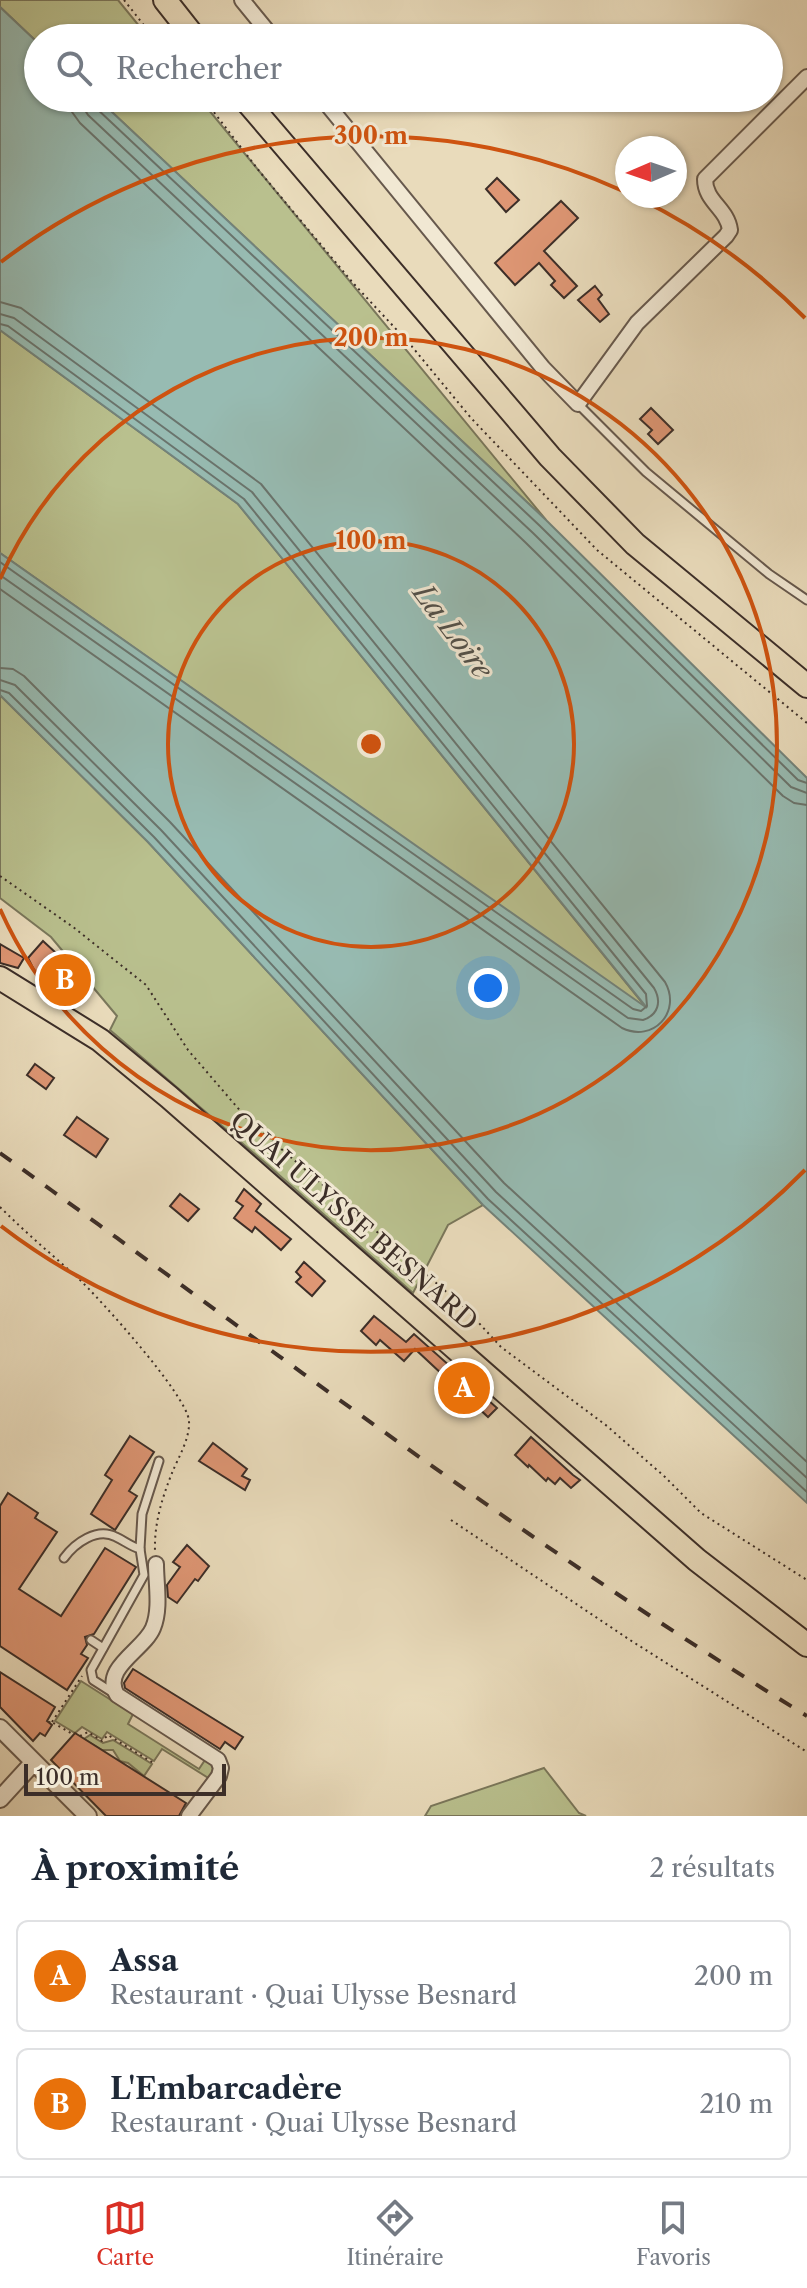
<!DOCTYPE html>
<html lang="fr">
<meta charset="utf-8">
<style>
:root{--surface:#fff;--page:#f6f6f7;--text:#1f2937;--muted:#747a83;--line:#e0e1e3;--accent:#d93025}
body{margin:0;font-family:"Libre Caslon Text",serif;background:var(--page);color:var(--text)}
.compass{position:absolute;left:615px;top:136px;width:72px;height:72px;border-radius:50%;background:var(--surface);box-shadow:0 2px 6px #0004;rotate:268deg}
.scale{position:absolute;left:24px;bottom:20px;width:202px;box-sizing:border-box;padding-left:8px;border:4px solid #3c2e28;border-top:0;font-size:22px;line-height:28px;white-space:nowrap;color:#3c2e28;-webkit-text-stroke:6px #f1e8d3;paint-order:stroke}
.you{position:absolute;left:488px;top:988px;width:28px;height:28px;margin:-20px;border:6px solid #fff;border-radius:50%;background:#1a73e8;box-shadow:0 0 0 12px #1a73e833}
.badge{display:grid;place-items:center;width:52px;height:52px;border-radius:50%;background:var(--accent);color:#fff;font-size:26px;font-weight:700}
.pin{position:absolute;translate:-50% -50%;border:4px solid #fff;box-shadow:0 2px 8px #0006}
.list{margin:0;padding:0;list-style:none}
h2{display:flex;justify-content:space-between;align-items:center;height:104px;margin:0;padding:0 32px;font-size:34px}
h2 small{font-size:26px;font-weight:400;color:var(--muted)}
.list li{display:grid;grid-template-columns:52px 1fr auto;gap:24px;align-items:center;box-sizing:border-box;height:112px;margin:0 16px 16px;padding:0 16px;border:2px solid var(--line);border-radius:12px}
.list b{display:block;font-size:30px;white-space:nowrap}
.list p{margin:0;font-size:26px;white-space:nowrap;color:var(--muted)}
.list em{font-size:26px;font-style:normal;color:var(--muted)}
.icon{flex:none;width:44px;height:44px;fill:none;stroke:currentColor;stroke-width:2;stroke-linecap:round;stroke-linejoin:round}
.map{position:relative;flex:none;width:807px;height:1816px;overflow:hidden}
.search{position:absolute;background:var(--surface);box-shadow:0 2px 6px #0004;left:24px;right:24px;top:24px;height:88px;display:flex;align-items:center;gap:20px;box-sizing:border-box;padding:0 28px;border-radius:44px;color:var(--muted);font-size:30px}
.sheet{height:360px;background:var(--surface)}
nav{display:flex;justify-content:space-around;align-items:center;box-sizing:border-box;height:112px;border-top:2px solid var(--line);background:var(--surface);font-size:22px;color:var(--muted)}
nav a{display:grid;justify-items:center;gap:4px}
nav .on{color:var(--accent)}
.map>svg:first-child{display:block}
.green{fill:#b9c08e;stroke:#7a775b;stroke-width:2}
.water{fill:#97bbb2;stroke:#73837b;stroke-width:2}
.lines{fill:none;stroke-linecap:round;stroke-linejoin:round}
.shore{stroke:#6a746d;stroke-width:2}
.building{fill:#de9674;stroke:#3c2e28;stroke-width:2}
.service-casing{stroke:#67594d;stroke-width:11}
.minor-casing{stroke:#67594d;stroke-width:18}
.tertiary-casing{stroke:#67594d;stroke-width:20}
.primary-casing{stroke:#3c2e28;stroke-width:26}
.path{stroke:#3c2e28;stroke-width:2;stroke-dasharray:2 4;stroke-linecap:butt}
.service{stroke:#f1e8d3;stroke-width:7}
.minor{stroke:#f1e8d3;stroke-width:14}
.tertiary{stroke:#f1e8d3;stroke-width:16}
.primary{stroke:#e9dbbb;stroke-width:22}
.rail{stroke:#3c2e28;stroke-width:4;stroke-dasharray:14 14;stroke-linecap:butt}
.ring{fill:none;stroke:#ce5310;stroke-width:4}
.labels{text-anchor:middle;stroke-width:6;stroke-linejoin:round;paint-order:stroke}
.street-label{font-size:26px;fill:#3c2e28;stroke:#f1e8d3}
.water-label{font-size:28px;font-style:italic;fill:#53514a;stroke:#f1e8d3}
.centre{fill:#ce5310;stroke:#f1e8d3;stroke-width:4}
.ring-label{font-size:24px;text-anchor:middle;font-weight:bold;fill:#ce5310;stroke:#f1e8d3;stroke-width:6;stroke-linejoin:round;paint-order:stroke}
</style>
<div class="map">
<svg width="807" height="1816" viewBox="0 0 807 1816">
<rect width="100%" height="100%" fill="#e9dbbb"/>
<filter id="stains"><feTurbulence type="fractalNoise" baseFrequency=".0025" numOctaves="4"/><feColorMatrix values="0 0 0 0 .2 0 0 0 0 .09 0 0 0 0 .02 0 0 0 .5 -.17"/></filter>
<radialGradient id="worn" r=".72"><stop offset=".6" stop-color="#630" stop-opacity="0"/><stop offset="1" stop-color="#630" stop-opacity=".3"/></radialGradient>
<g class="green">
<path d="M0 0H118L149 38H38V43L0 7Z"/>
<path d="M97 98H199L546 520Z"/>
<path d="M0 330 238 504 649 1011 0 553Z"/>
<path d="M0 695 148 842 483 1205 448 1225 413 1293 270 1167 110 1030 117 1016 51 937 0 898Z"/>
<path d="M81 1681 133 1714 128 1724 199 1769 205 1760 212 1765 215 1773 210 1779 162 1749 154 1761 107 1732 102 1739 82 1727 75 1733 55 1721Z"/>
<path d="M90 1735 103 1743 113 1740 152 1764 144 1776 128 1763 120 1761 113 1750H102L84 1739Z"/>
<path d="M544 1768 579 1813 586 1816H425L431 1806Z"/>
</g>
<path class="water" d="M0 7 38 43V98H97L546 520 807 778V1503L483 1205 148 842 0 695V553L647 1008 238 504 0 330Z"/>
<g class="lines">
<g class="shore">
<path d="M70 98 72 112 80 123 525 542 783 796 794 803 807 805"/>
<path d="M82 98 83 107 88 115 533 533 791 787 807 793"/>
<path d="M92 98 95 107 540 526 798 780 807 783"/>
<path d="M0 302 21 308 261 484 665 982C682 1012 653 1043 622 1028L0 589"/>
<path d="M0 314 14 318 252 492 654 988C662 1002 658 1015 643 1020L628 1018 0 575"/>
<path d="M0 324 8 326 244 499 646 994 647 1006 641 1011 633 1009 0 562"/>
<path d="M0 668 13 669 24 676 170 822 504 1183 807 1462"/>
<path d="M0 680 15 685 161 830 496 1192 807 1478"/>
<path d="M0 690 9 693 154 837 488 1199 807 1492"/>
</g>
</g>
<g class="building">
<path d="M497 178 519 200 506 212 486 189Z"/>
<path d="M561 201 578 218 544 251 577 286 564 298 551 285 555 281 539 263 515 285 495 263Z"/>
<path d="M595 286 602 295 598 299 609 314 600 322 578 300Z"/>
<path d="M651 408 673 430 658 444 648 434 652 430 640 419Z"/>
<path d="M43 941 70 966 66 968 75 988 62 994 53 974 45 979 42 971 36 974 28 958Z"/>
<path d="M0 944 24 958 18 968 0 963Z"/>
<path d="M35 1064 54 1078 46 1089 27 1075Z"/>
<path d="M77 1117 108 1139 96 1157 64 1135Z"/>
<path d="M244 1189 261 1204 256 1211 291 1239 281 1250 255 1227 252 1232 234 1218 243 1206 236 1201Z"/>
<path d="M180 1194 199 1209 188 1221 170 1206Z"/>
<path d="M304 1262 325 1281 312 1296 296 1282 301 1277 296 1272Z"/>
<path d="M374 1316 406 1342 414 1334 497 1408 488 1417 415 1349 404 1361 380 1340 376 1345 361 1331Z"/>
<path d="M130 1436 154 1452 129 1491 137 1496 115 1530 91 1514 112 1480 105 1475Z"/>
<path d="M531 1437 573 1475 580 1480 571 1488 560 1478 555 1484 548 1478 546 1481 529 1465 528 1467 515 1455Z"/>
<path d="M213 1443 247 1469 242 1476 250 1480 245 1490 199 1461Z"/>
<path d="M8 1493 38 1513 35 1518 57 1532 19 1589 61 1616 105 1548 136 1567 94 1634 85 1637 87 1645 81 1654 88 1658 67 1690 0 1646V1506Z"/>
<path d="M187 1545 209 1566 198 1581 195 1579 177 1603 168 1597 167 1585 180 1567 173 1562Z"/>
<path d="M133 1669 243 1737 235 1749 225 1742 220 1749 125 1688 124 1683Z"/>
<path d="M0 1672 55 1707 47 1721 52 1725 45 1736 40 1733 33 1741 0 1707Z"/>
<path d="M75 1733 186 1803 179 1816H106L51 1760Z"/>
</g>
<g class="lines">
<g class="service-casing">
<g id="service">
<path d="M578 404 646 472 769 574 807 600"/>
<path d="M140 1549 142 1514 159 1461"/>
<path d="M64 1558C75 1543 97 1527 116 1537 125 1541 130 1546 140 1549L144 1575 91 1670 93 1680 115 1694"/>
<path d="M91 1640 103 1648"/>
</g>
</g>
<g class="minor-casing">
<g id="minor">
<path d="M242 0 273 38"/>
<path d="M322 98 543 368 578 404 637 323 726 236 730 230C727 208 705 202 705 179L807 77"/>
<path d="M156 1564C156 1584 161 1609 153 1628 144 1650 101 1668 117 1695L218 1760 221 1768 219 1776 189 1816"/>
</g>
</g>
<g class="tertiary-casing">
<g id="tertiary">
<path d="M0 1728 88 1816"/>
<path d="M0 1799 33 1763"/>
</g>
</g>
<g class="primary-casing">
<g id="primary">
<path d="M165 0 195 38"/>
<path d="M244 98 550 457 635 544 807 686"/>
<path d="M0 978 100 1040 169 1097 697 1560 807 1645"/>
</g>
</g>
<g class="path">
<path d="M124 0 154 38"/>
<path d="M203 98 260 172 353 283 409 343 471 418 597 550 807 723"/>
<path d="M0 876 73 927 146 985 188 1050 249 1121 465 1308 501 1347 607 1426 665 1477 701 1513 807 1580"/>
<path d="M0 1207C25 1232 51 1254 77 1277 99 1298 187 1395 189 1421 190 1439 178 1458 172 1473 162 1498 154 1524 155 1551"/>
<path d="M451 1520 630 1640 807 1752"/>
<path d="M52 1722 82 1676"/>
<path d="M49 1723 50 1721 74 1735"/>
<path d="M80 1736 88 1732 102 1741 108 1735 155 1764"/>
</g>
<use href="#service" class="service"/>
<use href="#minor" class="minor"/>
<use href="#tertiary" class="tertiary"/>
<use href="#primary" class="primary"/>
<path class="rail" d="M0 1153C266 1345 527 1544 807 1716"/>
</g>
<g class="ring">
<circle cx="371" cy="744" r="203"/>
<path d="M0 579A406 406 0 1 1 0 909"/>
<path d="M805 1170A608 608 0 0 1 1 1226M1 262A608 608 0 0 1 623 191M638 198A608 608 0 0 1 805 318"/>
</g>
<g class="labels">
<g class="street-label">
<text transform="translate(354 1221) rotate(41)" y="9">QUAI ULYSSE BESNARD</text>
</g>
<g class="water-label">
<text transform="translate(453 631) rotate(53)" y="10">La Loire</text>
</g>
</g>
<circle cx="371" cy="744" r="12" class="centre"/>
<g class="ring-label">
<text x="371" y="144">300 m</text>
<text x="371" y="346">200 m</text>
<text x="371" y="549">100 m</text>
</g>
<rect width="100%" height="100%" filter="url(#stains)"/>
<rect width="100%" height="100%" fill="url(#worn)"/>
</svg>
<svg class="compass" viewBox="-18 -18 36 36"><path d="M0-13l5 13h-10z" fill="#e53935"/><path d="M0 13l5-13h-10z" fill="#747a83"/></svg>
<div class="scale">100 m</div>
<div class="you"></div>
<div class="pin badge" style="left:464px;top:1388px;background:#e8710a">A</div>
<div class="pin badge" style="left:65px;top:980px;background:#e8710a">B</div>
<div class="search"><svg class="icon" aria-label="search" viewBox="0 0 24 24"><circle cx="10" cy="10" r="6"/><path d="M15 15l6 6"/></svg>Rechercher</div>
</div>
<section class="sheet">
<h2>À proximité<small>2 résultats</small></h2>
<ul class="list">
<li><span class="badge" style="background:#e8710a">A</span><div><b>Assa</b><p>Restaurant · Quai Ulysse Besnard</p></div><em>200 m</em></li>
<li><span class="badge" style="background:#e8710a">B</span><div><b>L'Embarcadère</b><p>Restaurant · Quai Ulysse Besnard</p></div><em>210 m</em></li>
</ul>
</section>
<nav>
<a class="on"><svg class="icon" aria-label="map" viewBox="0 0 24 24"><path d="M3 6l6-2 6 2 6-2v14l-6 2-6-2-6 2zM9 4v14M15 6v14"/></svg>Carte</a>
<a><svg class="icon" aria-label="directions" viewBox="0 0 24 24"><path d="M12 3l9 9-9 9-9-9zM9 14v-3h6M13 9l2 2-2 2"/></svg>Itinéraire</a>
<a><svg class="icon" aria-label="saved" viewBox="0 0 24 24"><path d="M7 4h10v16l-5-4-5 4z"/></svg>Favoris</a>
</nav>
